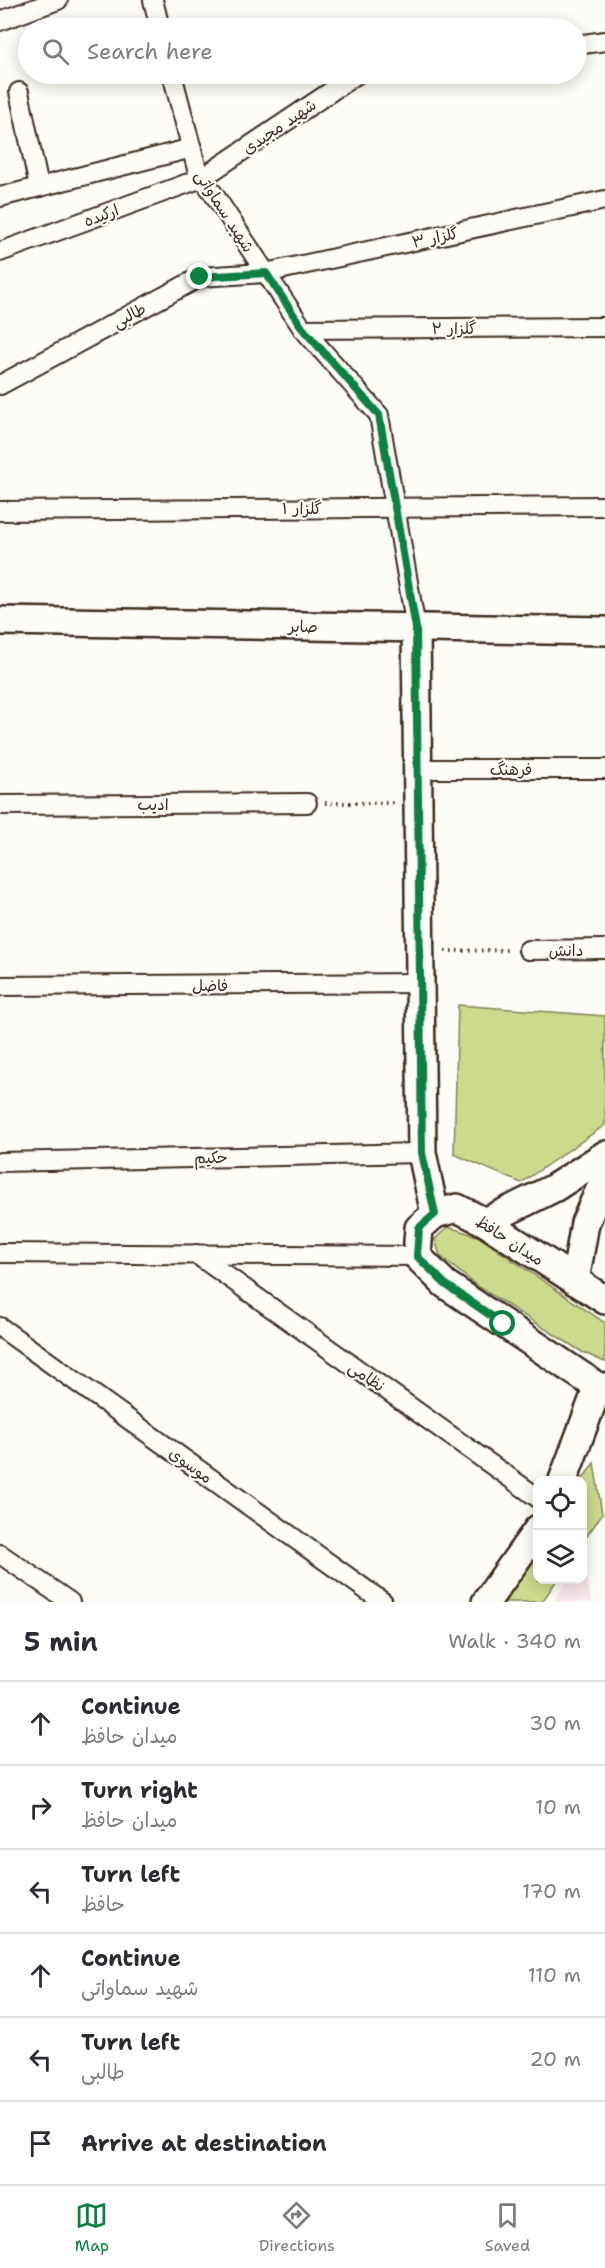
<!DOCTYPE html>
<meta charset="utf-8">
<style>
:root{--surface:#fff;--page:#f2f2f3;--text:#2b2b33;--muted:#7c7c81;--line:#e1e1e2;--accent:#0b8043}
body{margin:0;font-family:"Shantell Sans","Playpen Sans Arabic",sans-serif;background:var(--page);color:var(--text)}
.controls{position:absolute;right:18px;bottom:18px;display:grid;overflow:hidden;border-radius:12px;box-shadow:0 3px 15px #0003}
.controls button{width:54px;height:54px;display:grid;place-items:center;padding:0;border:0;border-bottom:2px solid var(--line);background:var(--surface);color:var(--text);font:30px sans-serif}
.stop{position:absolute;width:18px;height:18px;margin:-14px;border:4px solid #0b8043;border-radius:50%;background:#fff}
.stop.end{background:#0b8043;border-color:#fff;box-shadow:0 2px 6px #0008}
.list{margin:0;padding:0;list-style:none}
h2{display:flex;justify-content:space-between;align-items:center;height:78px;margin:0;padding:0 24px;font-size:26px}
h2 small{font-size:20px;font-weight:400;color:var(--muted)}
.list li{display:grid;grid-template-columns:39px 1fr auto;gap:18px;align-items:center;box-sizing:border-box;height:84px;padding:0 24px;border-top:2px solid var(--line)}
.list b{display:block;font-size:22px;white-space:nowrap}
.list p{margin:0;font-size:20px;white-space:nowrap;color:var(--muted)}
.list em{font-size:20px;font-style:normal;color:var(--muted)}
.icon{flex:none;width:33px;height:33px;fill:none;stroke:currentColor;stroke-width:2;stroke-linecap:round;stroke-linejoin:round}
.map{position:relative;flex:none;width:605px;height:1602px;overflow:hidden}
.search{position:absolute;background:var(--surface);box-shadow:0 3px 15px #0003;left:18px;right:18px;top:18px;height:66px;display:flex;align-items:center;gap:15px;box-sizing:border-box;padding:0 21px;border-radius:33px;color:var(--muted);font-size:22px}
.sheet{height:582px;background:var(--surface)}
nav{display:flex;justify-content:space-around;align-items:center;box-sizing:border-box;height:84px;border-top:2px solid var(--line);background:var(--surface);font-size:16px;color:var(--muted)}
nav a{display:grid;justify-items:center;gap:3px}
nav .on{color:var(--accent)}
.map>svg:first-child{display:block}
.built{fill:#f8e7ea}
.green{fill:#ccda8e;stroke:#848256;stroke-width:1.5}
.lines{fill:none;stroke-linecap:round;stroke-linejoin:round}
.street-casing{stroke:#3b2a1e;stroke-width:22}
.secondary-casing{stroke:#3b2a1e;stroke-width:32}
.path{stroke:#3b2a1e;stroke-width:4;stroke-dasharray:1.5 4.5;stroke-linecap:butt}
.street{stroke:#fdfcf7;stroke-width:18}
.secondary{stroke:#fdfcf7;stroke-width:27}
.route{stroke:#0b8043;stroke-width:8}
.labels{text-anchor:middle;stroke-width:4.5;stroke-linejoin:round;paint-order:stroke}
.street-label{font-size:16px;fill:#3b2a1e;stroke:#fdfcf7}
</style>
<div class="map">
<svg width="605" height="1602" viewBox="0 0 605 1602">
<rect width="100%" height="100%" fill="#fdfcf7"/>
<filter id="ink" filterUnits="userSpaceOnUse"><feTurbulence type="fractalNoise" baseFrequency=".0167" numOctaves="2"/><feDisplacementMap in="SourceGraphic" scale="12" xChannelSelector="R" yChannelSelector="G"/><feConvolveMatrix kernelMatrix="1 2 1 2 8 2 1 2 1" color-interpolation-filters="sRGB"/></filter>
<g filter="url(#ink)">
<path class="built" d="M583 1563 592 1602H553L568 1580H582Z"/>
<g class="green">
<path d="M458 1005 605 1016V1125L521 1183 454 1154Z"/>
<path d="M448 1227 477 1236 605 1323V1362L582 1352 476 1285 440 1256 435 1239Z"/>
<path d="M594 1463 602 1514 583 1542 582 1480Z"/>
<path d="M537 1544 538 1580H557L542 1602H497Z"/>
</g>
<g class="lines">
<g class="street-casing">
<g id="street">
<path d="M153 0 160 28"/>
<path d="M0 21 58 0"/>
<path d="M576 45 605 41"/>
<path d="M172 74 197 169 303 329 379 415 416 628"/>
<path d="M19 92 39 187"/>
<path d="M0 197 192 148"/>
<path d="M0 252 202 178 357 74"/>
<path d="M303 329 605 327"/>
<path d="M0 385 200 277 265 273 605 200"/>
<path d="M0 511 605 506"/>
<path d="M418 769H605"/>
<path d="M0 805 307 803"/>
<path d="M528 950 605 949"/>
<path d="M0 986 420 983"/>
<path d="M0 1162 422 1153"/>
<path d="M0 1253 417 1256"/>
<path d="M196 1254 538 1498"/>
<path d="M0 1327 383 1602"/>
<path d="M0 1554 70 1602"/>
</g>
</g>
<g class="secondary-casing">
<g id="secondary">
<path d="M0 621 605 631"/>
<path d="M416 628 422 1153 435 1214"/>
<path d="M485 1222 554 1188 605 1155"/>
<path d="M575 1281 585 1223 605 1178"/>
<path d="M605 1300 485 1222 457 1208 435 1214 419 1228 417 1256 445 1284 598 1387H605"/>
<path d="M563 1480 598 1387"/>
<path d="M486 1602 538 1529"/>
</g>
</g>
<g class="path">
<path d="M325 803H393"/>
<path d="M445 951 509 950"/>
</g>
<use href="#street" class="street"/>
<use href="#secondary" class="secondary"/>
</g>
</g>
<g class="lines" filter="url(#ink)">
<path class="route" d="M200 277 266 273 303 329 379 415 416 628 422 1153 435 1214 419 1228 417 1256 445 1284 503 1324"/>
</g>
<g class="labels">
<g class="street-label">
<text transform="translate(279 126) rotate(-34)" y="6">شهید مجیدی</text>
<text transform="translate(225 211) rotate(57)" y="6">شهید سماواتی</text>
<text transform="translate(101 215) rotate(-20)" y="6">ارکیده</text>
<text transform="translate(435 237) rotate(-12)" y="6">گلزار ۳</text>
<text transform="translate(129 315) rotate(-28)" y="6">طالبی</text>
<text x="454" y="334">گلزار ۲</text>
<text x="302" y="514">گلزار ۱</text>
<text transform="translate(303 626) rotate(1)" y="6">صابر</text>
<text x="511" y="775">فرهنگ</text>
<text x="153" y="810">ادیب</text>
<text transform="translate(566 950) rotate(-1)" y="6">دانش</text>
<text x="210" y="991">فاضل</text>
<text transform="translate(211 1157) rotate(-1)" y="6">حکیم</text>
<text transform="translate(510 1240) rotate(33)" y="6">میدان حافظ</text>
<text transform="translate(367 1376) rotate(35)" y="6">نظامی</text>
<text transform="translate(191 1465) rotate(36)" y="6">موسوی</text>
</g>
</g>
</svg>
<div class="controls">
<button><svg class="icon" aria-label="locate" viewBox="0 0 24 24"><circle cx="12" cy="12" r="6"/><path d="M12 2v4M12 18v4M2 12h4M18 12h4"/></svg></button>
<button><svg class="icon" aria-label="layers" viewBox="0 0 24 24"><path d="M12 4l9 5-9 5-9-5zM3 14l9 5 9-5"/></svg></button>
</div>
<div class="stop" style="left:503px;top:1324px"></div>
<div class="stop end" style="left:200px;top:277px"></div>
<div class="search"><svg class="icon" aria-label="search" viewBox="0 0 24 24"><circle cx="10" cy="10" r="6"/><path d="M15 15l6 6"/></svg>Search here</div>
</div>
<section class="sheet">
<h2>5 min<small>Walk · 340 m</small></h2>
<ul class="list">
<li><svg class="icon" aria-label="ahead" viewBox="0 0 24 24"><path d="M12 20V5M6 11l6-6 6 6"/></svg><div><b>Continue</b><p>میدان حافظ</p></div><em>30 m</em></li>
<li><svg class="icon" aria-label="right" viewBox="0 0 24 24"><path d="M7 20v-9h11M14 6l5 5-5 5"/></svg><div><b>Turn right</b><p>میدان حافظ</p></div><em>10 m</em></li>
<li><svg class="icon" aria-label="left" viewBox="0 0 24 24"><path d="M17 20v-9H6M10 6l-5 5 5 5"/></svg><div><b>Turn left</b><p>حافظ</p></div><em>170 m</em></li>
<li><svg class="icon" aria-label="ahead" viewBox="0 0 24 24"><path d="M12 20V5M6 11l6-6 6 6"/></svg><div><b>Continue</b><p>شهید سماواتی</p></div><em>110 m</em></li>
<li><svg class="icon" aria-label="left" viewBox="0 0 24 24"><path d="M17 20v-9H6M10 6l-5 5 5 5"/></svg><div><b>Turn left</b><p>طالبی</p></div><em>20 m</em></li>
<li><svg class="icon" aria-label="arrive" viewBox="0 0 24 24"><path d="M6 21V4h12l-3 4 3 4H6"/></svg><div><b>Arrive at destination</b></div></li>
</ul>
</section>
<nav>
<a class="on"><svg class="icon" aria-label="map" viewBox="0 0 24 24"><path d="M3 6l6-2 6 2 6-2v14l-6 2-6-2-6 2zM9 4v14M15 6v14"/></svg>Map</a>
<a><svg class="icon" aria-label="directions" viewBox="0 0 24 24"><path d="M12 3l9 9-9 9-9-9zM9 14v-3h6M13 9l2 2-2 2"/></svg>Directions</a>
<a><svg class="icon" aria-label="saved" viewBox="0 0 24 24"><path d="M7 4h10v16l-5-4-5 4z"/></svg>Saved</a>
</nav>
